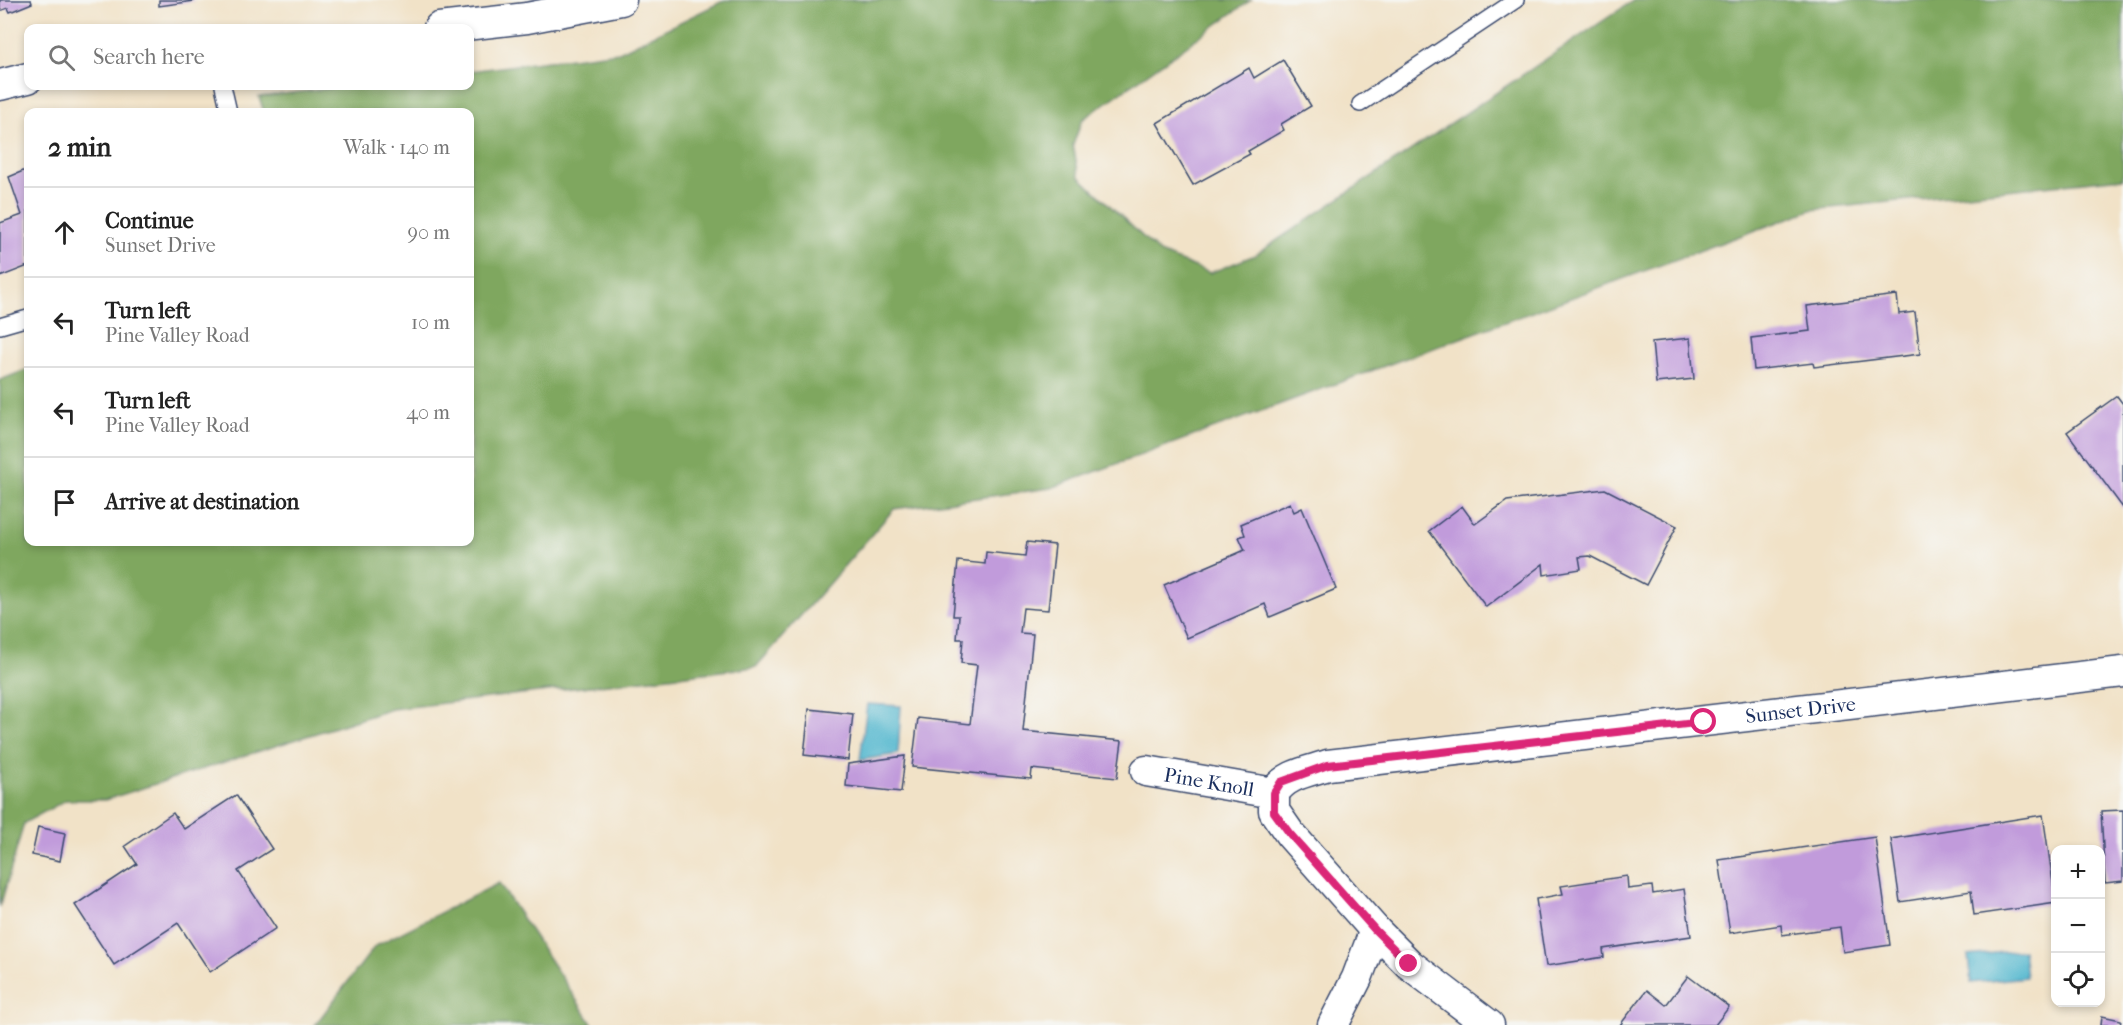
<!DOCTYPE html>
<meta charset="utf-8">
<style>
:root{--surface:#fff;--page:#f2f2f2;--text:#222;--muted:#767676;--line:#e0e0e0}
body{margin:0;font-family:"IM FELL French Canon",serif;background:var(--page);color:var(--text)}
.controls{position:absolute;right:18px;bottom:18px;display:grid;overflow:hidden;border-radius:12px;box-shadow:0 3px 9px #0003}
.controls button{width:54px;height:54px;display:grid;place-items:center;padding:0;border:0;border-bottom:2px solid var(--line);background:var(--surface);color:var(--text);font:30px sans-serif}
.stop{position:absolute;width:18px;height:18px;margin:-14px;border:4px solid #db2777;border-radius:50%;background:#fff}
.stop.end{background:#db2777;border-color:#fff;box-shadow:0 2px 6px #0008}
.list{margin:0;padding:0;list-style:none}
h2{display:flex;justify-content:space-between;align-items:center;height:78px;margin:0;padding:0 24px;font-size:26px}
h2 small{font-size:20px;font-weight:400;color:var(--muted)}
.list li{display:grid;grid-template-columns:39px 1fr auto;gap:18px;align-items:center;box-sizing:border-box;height:90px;padding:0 24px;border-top:2px solid var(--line)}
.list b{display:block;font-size:22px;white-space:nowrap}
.list p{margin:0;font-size:20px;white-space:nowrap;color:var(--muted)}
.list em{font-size:20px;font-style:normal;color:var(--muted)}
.icon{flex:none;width:33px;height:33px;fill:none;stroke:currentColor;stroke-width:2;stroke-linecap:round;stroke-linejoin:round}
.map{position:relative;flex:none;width:2123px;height:1025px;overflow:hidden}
.search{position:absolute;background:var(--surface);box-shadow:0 3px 9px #0003;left:24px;top:24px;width:450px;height:66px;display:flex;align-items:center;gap:15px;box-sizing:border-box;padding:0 21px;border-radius:12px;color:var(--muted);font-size:22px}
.panel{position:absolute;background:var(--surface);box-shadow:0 3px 9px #0003;left:24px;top:108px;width:450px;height:438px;border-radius:12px}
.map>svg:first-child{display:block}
.forest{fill:#7fa75e;stroke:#4d6b5e;stroke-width:1.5}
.water{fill:#50b6ce;stroke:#367296;stroke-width:1.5}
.building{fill:#c19bdb}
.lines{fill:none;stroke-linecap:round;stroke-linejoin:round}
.service-casing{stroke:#3b4a6e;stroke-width:18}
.minor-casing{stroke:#3b4a6e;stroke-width:33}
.service{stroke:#fff;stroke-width:15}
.minor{stroke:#fff;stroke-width:30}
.route{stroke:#db2777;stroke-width:8}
.labels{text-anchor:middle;stroke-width:5;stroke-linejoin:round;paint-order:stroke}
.street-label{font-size:20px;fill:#1b2f5e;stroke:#f6f6f2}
</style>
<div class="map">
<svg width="2123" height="1025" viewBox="0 0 2123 1025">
<rect width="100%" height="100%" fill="#f6f6f2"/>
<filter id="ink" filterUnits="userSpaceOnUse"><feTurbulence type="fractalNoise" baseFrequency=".0167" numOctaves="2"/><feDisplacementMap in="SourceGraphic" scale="12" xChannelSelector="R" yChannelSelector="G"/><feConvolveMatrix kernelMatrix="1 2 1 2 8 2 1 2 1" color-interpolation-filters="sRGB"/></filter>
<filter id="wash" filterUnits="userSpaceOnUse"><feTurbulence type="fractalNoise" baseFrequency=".008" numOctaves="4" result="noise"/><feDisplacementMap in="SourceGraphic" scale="24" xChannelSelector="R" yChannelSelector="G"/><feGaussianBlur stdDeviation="1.35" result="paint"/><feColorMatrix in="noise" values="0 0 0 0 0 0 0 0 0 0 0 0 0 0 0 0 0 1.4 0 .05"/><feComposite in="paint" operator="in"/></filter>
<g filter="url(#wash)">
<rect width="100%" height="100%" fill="#f1e2c7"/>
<g class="forest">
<path d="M725 0H1251L1082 120 1073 145 1079 176 1160 253 1210 273 1255 255 1634 0H2123V178L1811 210 1051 488 894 509 756 667 392 709 105 800H66L24 823 0 907V380L28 369V542H470V112H264L259 97 350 86H470V71L619 52Z"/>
<path d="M499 883 593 1025H315L375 946Z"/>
</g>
<g class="water">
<path d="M867 704 901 706 898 754 860 760Z"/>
<path d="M2023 950 2026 977 1971 983 1968 956Z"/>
</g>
<g id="blocks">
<g class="building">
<path d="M0 0H31L32 3 10 12 8 8 0 11Z"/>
<path d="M159 0H194V1L159 6Z"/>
<path d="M1283 60 1311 106 1281 124 1284 130 1248 151 1250 154 1193 185 1157 123 1249 68 1254 78Z"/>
<path d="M28 169V266L0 277V223L22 215 9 177Z"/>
<path d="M1897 295 1899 314 1915 312 1920 354 1814 367 1813 363 1754 370 1751 338 1810 331 1807 306Z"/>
<path d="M1690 338 1694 379 1656 383 1652 342Z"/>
<path d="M2117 396 2123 404V508L2067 432Z"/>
<path d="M1605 489 1677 526 1646 585 1590 556 1579 557 1581 569 1544 575 1543 564 1486 607 1429 531 1462 506 1475 524 1507 501Z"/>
<path d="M1290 503 1294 512 1302 508 1336 589 1270 617 1265 604 1187 638 1164 585 1245 550 1239 537 1245 535 1241 524Z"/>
<path d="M1027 542 1055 545 1048 610 1023 608 1020 633 1033 634 1023 731 1122 741 1117 778 1032 769 1031 779 912 767 918 718 970 724 977 665 961 663 963 639H957L959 616H953L958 561 985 564 986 552 1025 556Z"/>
<path d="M809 709 853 714 848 760 804 755Z"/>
<path d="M905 756 901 792 846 786 848 764Z"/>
<path d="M236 795 272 849 238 871 276 928 210 972 178 923 114 965 75 905 137 864 125 846 173 813 184 829Z"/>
<path d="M2123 810V881L2105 883 2101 811Z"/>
<path d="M2043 815 2056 903 1974 915 1971 891 1900 902 1891 839Z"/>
<path d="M38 827 65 833 60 861 32 855Z"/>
<path d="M1875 837 1890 945 1843 952 1840 927 1782 935 1781 925 1730 933 1719 860Z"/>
<path d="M1627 876 1628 889 1652 886 1653 894 1684 889 1691 936 1603 949 1604 957 1546 966 1536 899 1563 894 1561 886Z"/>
<path d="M1688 976 1729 1007 1715 1025H1620L1647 990 1666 1005Z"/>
<path d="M2102 1016 2121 1020 2120 1025H2101Z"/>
</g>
</g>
</g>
<g filter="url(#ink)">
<use href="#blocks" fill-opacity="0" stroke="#3b4a6e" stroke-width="1.5"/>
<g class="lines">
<g class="service-casing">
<g id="service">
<path d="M223 86 229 112"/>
<path d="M1360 104 1516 0"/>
<path d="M0 326 28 318"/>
</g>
</g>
<g class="minor-casing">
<g id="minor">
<path d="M439 28 527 18 621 0"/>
<path d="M0 85 28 78"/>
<path id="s1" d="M1146 771 1274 793"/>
<path id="s2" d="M1274 793C1286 774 1307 772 1328 765L2123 672"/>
<path d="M1274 793V811L1290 834 1375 930 1409 964 1489 1025"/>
<path d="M1333 1025 1357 978 1375 930"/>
</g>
</g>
<use href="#service" class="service"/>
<use href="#minor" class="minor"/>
</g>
</g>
<g class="lines" filter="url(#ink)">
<path class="route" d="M1409 964 1375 930 1290 834 1274 812V793L1281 782 1328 765 1704 722"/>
</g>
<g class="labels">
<g class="street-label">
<text dy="7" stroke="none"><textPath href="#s2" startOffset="538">Sunset Drive</textPath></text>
<text dy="7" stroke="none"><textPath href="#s1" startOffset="64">Pine Knoll</textPath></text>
</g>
</g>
</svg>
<div class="controls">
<button>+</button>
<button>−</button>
<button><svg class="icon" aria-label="locate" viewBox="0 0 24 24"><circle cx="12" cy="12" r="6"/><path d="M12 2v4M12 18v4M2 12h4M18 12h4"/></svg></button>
</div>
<div class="stop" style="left:1704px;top:722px"></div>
<div class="stop end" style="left:1409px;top:964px"></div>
<div class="search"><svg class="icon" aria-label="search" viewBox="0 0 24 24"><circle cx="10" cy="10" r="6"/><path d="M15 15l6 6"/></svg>Search here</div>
<section class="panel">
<h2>2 min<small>Walk · 140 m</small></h2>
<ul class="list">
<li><svg class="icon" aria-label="ahead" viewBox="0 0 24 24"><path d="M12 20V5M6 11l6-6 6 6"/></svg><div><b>Continue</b><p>Sunset Drive</p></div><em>90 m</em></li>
<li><svg class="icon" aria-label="left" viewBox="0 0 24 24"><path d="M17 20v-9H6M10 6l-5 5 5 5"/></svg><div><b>Turn left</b><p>Pine Valley Road</p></div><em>10 m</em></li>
<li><svg class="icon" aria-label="left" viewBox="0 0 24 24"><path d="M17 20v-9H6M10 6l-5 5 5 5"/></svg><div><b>Turn left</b><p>Pine Valley Road</p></div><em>40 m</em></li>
<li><svg class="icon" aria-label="arrive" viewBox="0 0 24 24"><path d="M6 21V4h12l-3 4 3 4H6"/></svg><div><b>Arrive at destination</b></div></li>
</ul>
</section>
</div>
